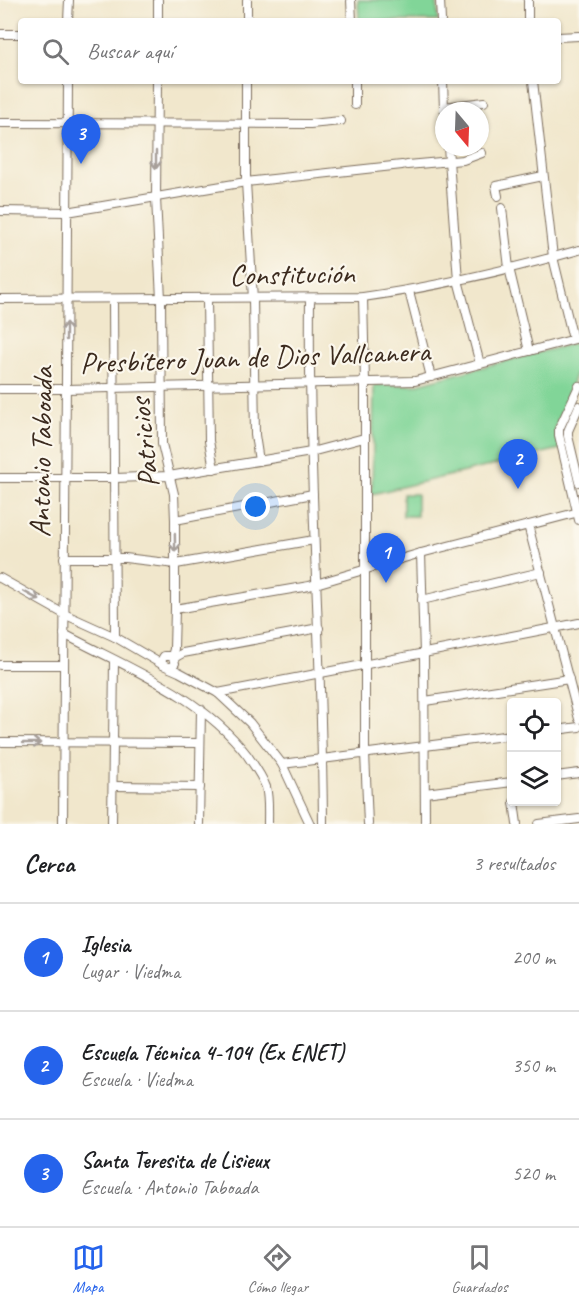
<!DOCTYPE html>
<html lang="es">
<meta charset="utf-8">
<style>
:root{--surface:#fff;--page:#f2f2f2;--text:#202124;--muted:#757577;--line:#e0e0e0;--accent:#2563eb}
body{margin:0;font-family:Caveat,sans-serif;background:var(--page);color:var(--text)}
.controls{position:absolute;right:18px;bottom:18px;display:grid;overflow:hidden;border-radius:6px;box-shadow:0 2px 4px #0004}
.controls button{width:54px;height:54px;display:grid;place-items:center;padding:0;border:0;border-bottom:2px solid var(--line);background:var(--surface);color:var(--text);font:30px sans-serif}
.compass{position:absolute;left:435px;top:102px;width:54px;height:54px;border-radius:50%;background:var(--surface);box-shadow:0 2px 4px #0004;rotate:161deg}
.you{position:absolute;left:256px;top:507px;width:21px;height:21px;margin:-15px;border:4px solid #fff;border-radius:50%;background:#1a73e8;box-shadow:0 0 0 9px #1a73e833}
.badge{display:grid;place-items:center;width:39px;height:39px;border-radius:50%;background:var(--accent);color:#fff;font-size:20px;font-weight:700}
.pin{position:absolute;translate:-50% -50px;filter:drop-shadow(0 2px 3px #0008)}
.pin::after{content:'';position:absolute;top:32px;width:21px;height:18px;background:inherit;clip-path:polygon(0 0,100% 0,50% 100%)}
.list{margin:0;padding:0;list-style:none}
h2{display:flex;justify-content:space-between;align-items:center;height:78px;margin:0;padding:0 24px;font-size:26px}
h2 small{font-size:20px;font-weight:400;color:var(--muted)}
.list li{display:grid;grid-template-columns:39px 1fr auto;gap:18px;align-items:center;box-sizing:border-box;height:108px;padding:0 24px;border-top:2px solid var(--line)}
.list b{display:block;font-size:22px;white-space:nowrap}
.list p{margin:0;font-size:20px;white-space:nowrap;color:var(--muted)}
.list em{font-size:20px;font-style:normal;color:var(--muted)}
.icon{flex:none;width:33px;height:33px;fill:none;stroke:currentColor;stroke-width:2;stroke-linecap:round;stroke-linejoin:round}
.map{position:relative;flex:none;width:579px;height:824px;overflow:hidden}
.search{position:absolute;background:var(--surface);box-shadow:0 2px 4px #0004;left:18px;right:18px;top:18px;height:66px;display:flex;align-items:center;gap:15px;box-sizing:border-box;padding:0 21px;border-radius:6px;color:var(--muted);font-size:22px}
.sheet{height:402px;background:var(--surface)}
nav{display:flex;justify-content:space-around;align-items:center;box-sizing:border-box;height:84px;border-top:2px solid var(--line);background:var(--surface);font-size:16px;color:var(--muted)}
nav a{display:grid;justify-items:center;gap:3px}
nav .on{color:var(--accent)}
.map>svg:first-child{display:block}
.green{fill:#81d598;stroke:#5e805b;stroke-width:1.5}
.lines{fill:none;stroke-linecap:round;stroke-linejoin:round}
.minor-casing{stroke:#7b6c5b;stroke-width:10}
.minor{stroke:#fff;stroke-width:8}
.oneway{stroke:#a79f9a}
.labels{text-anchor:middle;stroke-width:4.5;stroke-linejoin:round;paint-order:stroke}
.street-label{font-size:30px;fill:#3b2a1e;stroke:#fbf7ec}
</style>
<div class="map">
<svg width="579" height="824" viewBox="0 0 579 824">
<rect width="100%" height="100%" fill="#fbf7ec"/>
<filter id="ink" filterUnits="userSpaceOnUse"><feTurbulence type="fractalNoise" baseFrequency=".0167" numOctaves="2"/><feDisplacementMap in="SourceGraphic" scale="12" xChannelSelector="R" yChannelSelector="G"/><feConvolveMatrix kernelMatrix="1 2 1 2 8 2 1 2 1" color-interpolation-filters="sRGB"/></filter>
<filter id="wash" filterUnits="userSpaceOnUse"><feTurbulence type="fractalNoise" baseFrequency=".008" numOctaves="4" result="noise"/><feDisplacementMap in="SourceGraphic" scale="24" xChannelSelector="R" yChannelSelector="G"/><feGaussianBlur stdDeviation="1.35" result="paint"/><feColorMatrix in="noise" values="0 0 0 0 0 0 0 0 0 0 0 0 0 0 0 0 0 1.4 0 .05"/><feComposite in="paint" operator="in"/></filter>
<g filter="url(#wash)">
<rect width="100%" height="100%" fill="#f1e7cc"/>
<g class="green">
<path d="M358 0H437L438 21H359Z"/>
<path d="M579 342V365L555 428 560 449 372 494 374 385H414Z"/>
<rect x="403" y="494" width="14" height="22"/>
</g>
</g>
<g filter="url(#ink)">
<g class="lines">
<g class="minor-casing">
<g id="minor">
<path d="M351 0 352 21"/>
<path d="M440 0 441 21"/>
<path d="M528 0V21"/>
<path d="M68 21 69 0"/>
<path d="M158 21V0"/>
<path d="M247 21V0"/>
<path d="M0 34H21"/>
<path d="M558 37 579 36"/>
<path d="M157 81 156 198 161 299 162 444 174 494 175 520V609L174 649 172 656"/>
<path d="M246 81V182L253 299 255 435 259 461"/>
<path d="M355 81V105"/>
<path d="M443 81 444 109"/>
<path d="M533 81 553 257 573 339"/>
<path d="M444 107 484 102"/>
<path d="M0 123 310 124 341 121"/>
<path d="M448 147 458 280 480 364"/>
<path d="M407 165 463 160 482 153"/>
<path d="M498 196 496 186 543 176"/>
<path d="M502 208 509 268 529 351"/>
<path d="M0 211 67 212 246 182 402 165"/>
<path d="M409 291 431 377"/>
<path d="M363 297 365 382V753L368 824"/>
<path d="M0 299 363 297C436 287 508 270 579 250"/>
<path d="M113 299 115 637"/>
<path d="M207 299 209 441 214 469"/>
<path d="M310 299C308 474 322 649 323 824"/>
<path d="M579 386 559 429V435L579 520"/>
<path d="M0 389H66L415 381 579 338"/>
<path d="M579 406 568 431V436L579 482"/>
<path d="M0 478H115L169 476 311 452 364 438"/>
<path d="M175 520 313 494"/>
<path d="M528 525 579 719"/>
<path d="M421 553 424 654 425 824"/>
<path d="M64 558H125L176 564 314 540"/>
<path d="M0 578 64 614 115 637 163 665 179 672 218 693 250 723 282 764 310 824"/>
<path d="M422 600 541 572"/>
<path d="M175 609 309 586 421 553 579 512"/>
<path d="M64 634C128 668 202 696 247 755 254 765 262 776 266 787 269 799 268 812 268 824"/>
<path d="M174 658 183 653 319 628"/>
<path d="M0 665H64"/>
<path d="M163 665 161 661 164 656H172L175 663 170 668"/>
<path d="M218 693 579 623"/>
<path d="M425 701 569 679"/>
<path d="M556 730 579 727"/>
<path d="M0 742 200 743"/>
<path d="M282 764 512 735"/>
<path d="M556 776 579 773"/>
<path d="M113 786 200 787"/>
<path d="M425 793 512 782"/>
<path d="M514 802 517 824"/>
<path d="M63 824 68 81"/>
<path d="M112 824 114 661"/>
<path d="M199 824 201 709"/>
<path d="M539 824 579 819"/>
</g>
</g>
<use href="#minor" class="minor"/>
</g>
<defs><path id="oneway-shaft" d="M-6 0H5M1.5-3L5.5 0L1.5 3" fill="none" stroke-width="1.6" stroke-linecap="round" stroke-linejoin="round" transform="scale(1.5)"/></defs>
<g class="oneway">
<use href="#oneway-shaft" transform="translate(156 160) rotate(90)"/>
<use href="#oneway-shaft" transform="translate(66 331) rotate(-90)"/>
<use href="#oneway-shaft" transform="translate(175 543) rotate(89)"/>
<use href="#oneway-shaft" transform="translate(32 596) rotate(29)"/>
<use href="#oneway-shaft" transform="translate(32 743)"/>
</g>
</g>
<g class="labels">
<g class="street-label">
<text transform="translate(292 274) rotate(-1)" y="10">Constitución</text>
<text transform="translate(255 357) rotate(-2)" y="10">Presbítero Juan de Dios Vallcanera</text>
<text transform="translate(144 443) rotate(-96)" y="10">Patricios</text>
<text transform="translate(41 452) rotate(-89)" y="10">Antonio Taboada</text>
</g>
</g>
</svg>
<div class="controls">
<button><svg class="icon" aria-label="locate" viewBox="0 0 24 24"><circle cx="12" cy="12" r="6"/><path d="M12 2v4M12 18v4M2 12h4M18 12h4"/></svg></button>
<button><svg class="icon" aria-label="layers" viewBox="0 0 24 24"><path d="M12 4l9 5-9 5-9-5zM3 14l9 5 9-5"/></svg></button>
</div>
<svg class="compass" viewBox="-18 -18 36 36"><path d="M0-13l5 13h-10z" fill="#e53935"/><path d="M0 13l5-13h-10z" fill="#757577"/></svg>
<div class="you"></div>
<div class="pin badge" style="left:386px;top:583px">1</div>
<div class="pin badge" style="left:518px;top:489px">2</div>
<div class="pin badge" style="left:81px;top:164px">3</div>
<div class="search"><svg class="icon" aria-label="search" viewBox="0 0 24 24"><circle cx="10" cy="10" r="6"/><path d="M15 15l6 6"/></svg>Buscar aquí</div>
</div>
<section class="sheet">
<h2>Cerca<small>3 resultados</small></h2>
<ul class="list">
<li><span class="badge">1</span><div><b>Iglesia</b><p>Lugar · Viedma</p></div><em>200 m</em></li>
<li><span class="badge">2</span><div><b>Escuela Técnica 4-104 (Ex ENET)</b><p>Escuela · Viedma</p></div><em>350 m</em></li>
<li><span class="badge">3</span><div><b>Santa Teresita de Lisieux</b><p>Escuela · Antonio Taboada</p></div><em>520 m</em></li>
</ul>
</section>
<nav>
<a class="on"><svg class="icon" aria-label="map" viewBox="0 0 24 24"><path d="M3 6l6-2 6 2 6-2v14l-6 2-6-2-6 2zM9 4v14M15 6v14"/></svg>Mapa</a>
<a><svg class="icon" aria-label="directions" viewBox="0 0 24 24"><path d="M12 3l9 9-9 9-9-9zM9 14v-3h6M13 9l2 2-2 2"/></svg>Cómo llegar</a>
<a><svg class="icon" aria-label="saved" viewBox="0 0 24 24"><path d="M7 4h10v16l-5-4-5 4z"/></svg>Guardados</a>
</nav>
